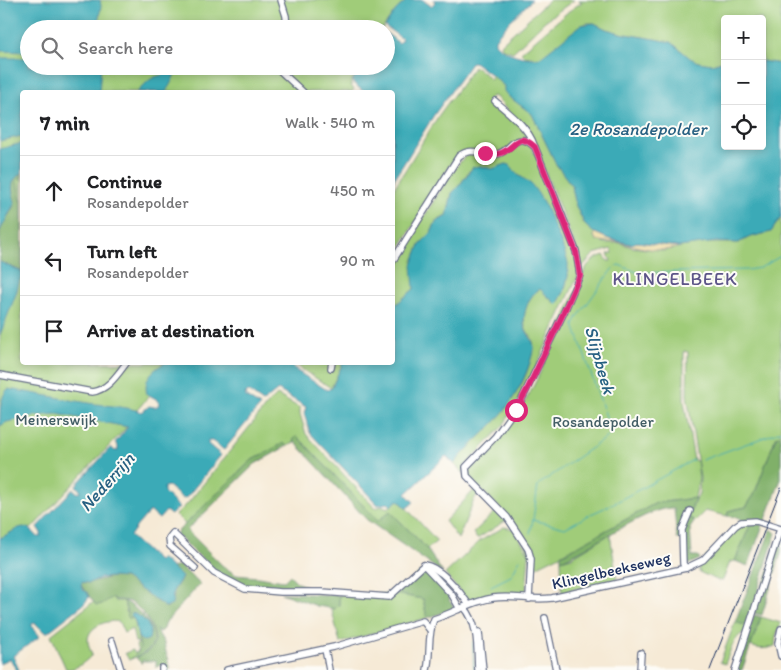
<!DOCTYPE html>
<meta charset="utf-8">
<style>
:root{--surface:#fff;--page:#f2f2f2;--text:#202124;--muted:#757577;--line:#e0e0e0}
body{margin:0;font-family:Itim,sans-serif;background:var(--page);color:var(--text)}
.controls{position:absolute;right:15px;top:15px;display:grid;overflow:hidden;border-radius:5px;box-shadow:0 2px 8px #0003}
.controls button{width:45px;height:45px;display:grid;place-items:center;padding:0;border:0;border-bottom:1px solid var(--line);background:var(--surface);color:var(--text);font:25px sans-serif}
.stop{position:absolute;width:15px;height:15px;margin:-11px;border:4px solid #db2777;border-radius:50%;background:#fff}
.stop.end{background:#db2777;border-color:#fff;box-shadow:0 1px 5px #0008}
.list{margin:0;padding:0;list-style:none}
h2{display:flex;justify-content:space-between;align-items:center;height:65px;margin:0;padding:0 20px;font-size:21px}
h2 small{font-size:16px;font-weight:400;color:var(--muted)}
.list li{display:grid;grid-template-columns:32px 1fr auto;gap:15px;align-items:center;box-sizing:border-box;height:70px;padding:0 20px;border-top:1px solid var(--line)}
.list b{display:block;font-size:19px;white-space:nowrap}
.list p{margin:0;font-size:16px;white-space:nowrap;color:var(--muted)}
.list em{font-size:16px;font-style:normal;color:var(--muted)}
.icon{flex:none;width:28px;height:28px;fill:none;stroke:currentColor;stroke-width:2;stroke-linecap:round;stroke-linejoin:round}
.map{position:relative;flex:none;width:781px;height:670px;overflow:hidden}
.search{position:absolute;background:var(--surface);box-shadow:0 2px 8px #0003;left:20px;top:20px;width:375px;height:55px;display:flex;align-items:center;gap:12px;box-sizing:border-box;padding:0 18px;border-radius:28px;color:var(--muted);font-size:19px}
.panel{position:absolute;background:var(--surface);box-shadow:0 2px 8px #0003;left:20px;top:90px;width:375px;height:275px;border-radius:5px}
.map>svg:first-child{display:block}
.green{fill:#a0cc79;stroke:#5e7e6c}
.forest{fill:#80b069;stroke:#4e7064}
.sand{fill:#eeda9e;stroke:#84847e}
.water{fill:#3aaab7;stroke:#2a6c8a}
.lines{fill:none;stroke-linecap:round;stroke-linejoin:round}
.stream{stroke:#3aaab7;stroke-width:1}
.minor-casing{stroke:#687088;stroke-width:8}
.minor{stroke:#fff;stroke-width:5.5}
.rail{stroke:#1b2f5e;stroke-width:1}
.route{stroke:#db2777;stroke-width:6}
.labels{text-anchor:middle;stroke-width:4;stroke-linejoin:round;paint-order:stroke}
.park-label{font-size:16px;fill:#435e66;stroke:#fdfcf7}
.street-label{font-size:16px;fill:#1b2f5e;stroke:#fdfcf7}
.water-label{font-size:18px;font-style:italic;fill:#276082;stroke:#fdfcf7}
.neighbourhood-label{font-size:18px;letter-spacing:1px;fill:#5d5589;stroke:#fdfcf7}
</style>
<div class="map">
<svg width="781" height="670" viewBox="0 0 781 670">
<rect width="100%" height="100%" fill="#fdfcf7"/>
<filter id="ink" filterUnits="userSpaceOnUse"><feTurbulence type="fractalNoise" baseFrequency=".02" numOctaves="2"/><feDisplacementMap in="SourceGraphic" scale="10" xChannelSelector="R" yChannelSelector="G"/><feConvolveMatrix kernelMatrix="1 2 1 2 8 2 1 2 1" color-interpolation-filters="sRGB"/></filter>
<filter id="wash" filterUnits="userSpaceOnUse"><feTurbulence type="fractalNoise" baseFrequency=".0096" numOctaves="4" result="noise"/><feDisplacementMap in="SourceGraphic" scale="20" xChannelSelector="R" yChannelSelector="G"/><feGaussianBlur stdDeviation="1.12" result="paint"/><feColorMatrix in="noise" values="0 0 0 0 0 0 0 0 0 0 0 0 0 0 0 0 0 1.4 0 .05"/><feComposite in="paint" operator="in"/></filter>
<g filter="url(#wash)">
<rect width="100%" height="100%" fill="#f6ead6"/>
<g class="green">
<path d="M0 0H407L396 10 382 29H29V66H361L351 82V86L354 89 352 92H22V362L165 363C154 369 144 380 147 394L150 395 137 410 125 429 31 529C20 526 11 532 1 538L0 537Z"/>
<path d="M549 0H574L545 21 513 52 503 49 501 46 502 43Z"/>
<path d="M577 0H781V64L762 61V19H725V60L712 64 703 63 693 61 671 42 620 33 606 29 594 23H586L539 58 524 56 521 52 569 11 582 2Z"/>
<path d="M474 67 478 68 491 80 492 75 504 86 508 96 532 114 556 164 572 186 576 206 583 222 589 229 595 233 594 236 596 240 605 243H621L631 247 647 249 655 248 663 251 699 243H738L750 237 771 232 781 217V435L776 437 754 495 746 507 728 511 727 516 705 511 695 521 688 517 699 493 700 478 687 395 688 352 684 351V401L694 460 697 461 699 478 695 498 656 503 578 546 532 569C534 538 488 497 467 475V468C492 446 515 421 531 391 549 357 562 320 579 285 585 270 586 261 604 255L608 261H611L608 254 613 253 611 249 594 254 582 267 579 256 533 141 496 97 492 96 489 100V104L509 115 531 139C518 138 509 150 498 153 482 156 470 146 455 157L393 259V190L439 115Z"/>
<path d="M525 141 532 148 539 163 578 263V276L530 380 503 426 465 466 463 473 454 464C479 433 514 409 528 369 530 364 534 347 533 342 533 338 528 333 526 329 521 316 527 295 540 289L554 303 564 292 568 276 567 260 545 205 528 182 517 174 510 165 506 164 492 169 480 166 469 171 459 186 452 193 447 216 436 221 431 233 423 241 419 247 413 261 414 289 393 307V264L400 257C410 241 456 160 468 154 477 150 489 158 498 155 509 151 512 143 525 141Z"/>
<path d="M295 363H331L330 371 334 368V363H343L331 388 300 368Z"/>
<path d="M277 395 300 408V414L306 434 375 508 383 506 388 508 398 499 437 541 427 549 390 511 378 521 297 436 293 440 295 443 287 446 284 443 252 460 186 525 176 515 188 503 267 405Z"/>
<path d="M477 487 480 490 474 500 458 539 445 521Z"/>
<path d="M498 509 507 520 477 539 473 533Z"/>
<path d="M751 523 735 561 730 562 723 580 719 581 699 572V564L740 525Z"/>
<path d="M504 527 514 529 529 554 526 595 497 594 470 603 445 574 480 541Z"/>
<path d="M610 534 617 580C611 581 607 584 601 585 589 589 573 587 562 594L561 560 572 557Z"/>
<path d="M395 594 423 599 427 618 340 643 331 607 335 609 339 605V595Z"/>
<path d="M111 598H114L115 601H124L126 612 131 619 134 618 140 649 138 654 129 660 125 653 133 650 134 653 138 652 136 645 138 644V642H135L132 629 124 633 119 622C109 619 88 626 88 640 88 645 90 650 92 655 85 662 76 670 66 669L51 635 93 602 96 605Z"/>
<path d="M761 617 781 623 776 636 775 646C767 649 759 650 751 646Z"/>
<path d="M735 622 747 626 745 632C733 637 730 652 725 664L720 662Z"/>
</g>
<g class="forest">
<path d="M22 173V177L17 181 20 199 22 200V270L21 271 0 262C0 253 0 240 0 231 2 222 10 215 13 207 18 193 3 184 22 173Z"/>
<path d="M781 435V479L765 522 740 521V518L727 516 728 511 746 507 754 495 776 437Z"/>
<path d="M297 436 378 521 390 511 427 549 443 573 367 520 293 440Z"/>
<path d="M284 443 287 446 255 464 187 530 223 566 236 575 258 577 284 581 290 575 298 583 306 586V590L303 592 244 586 218 574 177 535V532L252 460Z"/>
<path d="M695 498 681 539H677L674 509C657 501 583 553 561 560V555L656 503Z"/>
<path d="M688 517 695 521 690 528 692 556H698L700 559 687 565 685 563 683 530Z"/>
<path d="M751 523 763 525 748 566 735 561Z"/>
<path d="M771 529 776 533 747 626 735 622Z"/>
<path d="M779 541H781V553L762 615 754 613Z"/>
<path d="M179 565 200 584 166 622 164 629 160 632 156 629 164 643 170 670H164L162 665 156 667V661H142V664L136 658C141 655 149 652 152 647 162 635 141 607 130 602 125 600 120 600 114 600V598C107 598 104 606 96 605L80 584 82 582 86 583 112 577 125 578 165 607H169L174 596 173 591 182 578 172 568Z"/>
<path d="M421 571 428 572 451 597 449 600 454 607V609L427 618 423 599 395 594Z"/>
<path d="M281 593 339 595V605L335 609 317 606Z"/>
<path d="M124 601C136 606 163 633 151 647 147 653 138 656 131 659 141 648 141 652 138 637L140 639 150 635C149 624 143 617 132 613L131 614 134 618H128Z"/>
<path d="M754 615 761 617 742 670H736Z"/>
</g>
<path class="sand" d="M595 233C606 238 625 247 637 242L679 247C662 254 640 247 622 243 613 241 605 243 596 240L594 236Z"/>
<g class="water">
<path d="M0 0H100L101 6 97 29H29V52L0 51Z"/>
<path d="M407 0H423L431 6 435 2 433 0H532L509 22 495 39V43C504 54 526 59 539 58L581 25 594 23 606 29 620 33 671 42 690 58 698 62 712 64 725 60V146H762V61L781 64V217L771 232 750 237 738 243 716 242 679 247 637 242 631 244 609 239 593 232 586 226 576 206 572 186 556 164 532 114 508 96 504 91V86L494 77 474 62H472L434 115 393 181 392 92H364L352 82 361 66H386V33L399 43 402 39 385 26 396 10Z"/>
<path d="M0 58H29V66H101L99 92H22V136L0 141Z"/>
<path d="M168 66H175C177 75 170 84 166 92H137C147 83 149 77 163 75Z"/>
<path d="M22 143V173C10 180 11 189 15 202L0 231V149Z"/>
<path d="M506 164 510 165 517 174 531 184 537 192 545 205 561 242 568 263V276L564 292 557 305 540 289C529 294 523 313 524 325 526 333 533 339 534 347 528 376 513 403 492 425 479 438 465 450 454 464L446 456 406 494 414 502 407 508 398 500 391 506 388 503 378 505 310 433 304 413 306 407 278 390 263 402 249 392 245 393 246 397 260 406 224 450 212 441H208V444L221 455 187 497 183 499 168 486 164 487V492L179 507 171 515 166 511 159 519 150 511 137 526 130 536 158 561 161 558 182 577 173 591 172 605 165 607 125 578 112 577 100 578 89 583 82 582 81 586 83 590 87 592 89 597 84 604 48 632H44L35 623 32 624V627L39 635V637L13 656 19 670H16L10 658 0 664V538C18 531 22 518 38 537H41V533L37 527 73 489 78 493 81 492 76 485 111 447 115 451 118 450V446L115 443 128 427 57 414 35 416 7 422 0 426C0 414 0 395 8 389 35 393 62 399 89 403 107 406 125 406 142 412L149 406 155 407 159 405 158 400 147 394C143 379 152 370 165 363H291L297 371 327 390 332 387 343 363 392 362 393 307 414 289 412 265 419 247 423 241 431 233 436 222 447 216 452 193 459 186 473 167 480 166 492 169Z"/>
<path d="M0 262 22 272 16 294 0 335Z"/>
<path d="M132 613C144 617 153 626 149 639 144 642 141 641 138 637 136 628 137 621 130 614Z"/>
</g>
<g class="lines">
<g class="stream">
<path d="M616 266 619 265 639 273 747 270 760 268 781 256"/>
<path d="M702 460 781 431"/>
<path d="M533 520 538 485 610 435 611 431 574 325 577 318 613 268"/>
<path d="M530 533 533 520 565 528 591 514 611 505 693 460"/>
<path d="M491 586 511 576 520 559"/>
<path d="M473 642 474 670"/>
</g>
</g>
</g>
<g filter="url(#ink)">
<g class="lines">
<g class="minor-casing">
<g id="minor">
<path d="M281 0 286 16 287 29"/>
<path d="M275 66 303 92"/>
<path d="M495 101C509 113 528 127 534 145"/>
<path d="M392 262 459 156C472 146 483 156 497 154 507 153 511 140 521 140 527 139 531 144 535 147L576 251 580 275 564 312 522 399 495 437 466 467 467 476 507 517 528 549 531 559 529 599"/>
<path d="M331 368 332 362"/>
<path d="M0 375 92 392C108 390 118 374 127 362"/>
<path d="M424 565C439 566 459 590 467 602"/>
<path d="M424 565 452 595 460 609"/>
<path d="M195 568 170 546 169 538 173 533 214 573 245 589 281 592H322L389 597 424 565"/>
<path d="M686 568 683 564 682 530 690 511"/>
<path d="M464 607C479 624 477 649 478 670"/>
<path d="M545 618 556 670"/>
<path d="M781 629 778 643 781 656"/>
<path d="M479 632 483 670"/>
<path d="M112 641 121 670"/>
<path d="M325 649 329 670"/>
<path d="M162 668V670"/>
<path d="M227 670 334 647 423 621 430 630"/>
<path d="M427 670C431 653 427 635 434 619 454 613 472 601 493 598 513 595 532 601 552 598L686 568 703 560 735 526 741 522 756 521 781 529"/>
<path d="M640 670 641 653"/>
<path d="M735 670 780 529"/>
</g>
</g>
<use href="#minor" class="minor"/>
<path class="rail" d="M710 670 781 488"/>
</g>
</g>
<g class="lines" filter="url(#ink)">
<path class="route" d="M485 153C491 154 496 155 501 153 517 148 516 130 535 147L576 252 580 275 563 314 528 388 516 410"/>
</g>
<g class="labels">
<g class="park-label">
<text x="56" y="425">Meinerswijk</text>
<text x="603" y="427">Rosandepolder</text>
</g>
<g class="street-label">
<text transform="translate(611 570) rotate(-13)" y="6">Klingelbeekseweg</text>
</g>
<g class="water-label">
<text x="638" y="135">2e Rosandepolder</text>
<text transform="translate(600 360) rotate(74)" y="6">Slijpbeek</text>
<text transform="translate(107 482) rotate(-48)" y="6">Nederrijn</text>
</g>
<g class="neighbourhood-label">
<text x="675" y="285">KLINGELBEEK</text>
</g>
</g>
</svg>
<div class="controls">
<button>+</button>
<button>−</button>
<button><svg class="icon" aria-label="locate" viewBox="0 0 24 24"><circle cx="12" cy="12" r="6"/><path d="M12 2v4M12 18v4M2 12h4M18 12h4"/></svg></button>
</div>
<div class="stop" style="left:516px;top:410px"></div>
<div class="stop end" style="left:485px;top:153px"></div>
<div class="search"><svg class="icon" aria-label="search" viewBox="0 0 24 24"><circle cx="10" cy="10" r="6"/><path d="M15 15l6 6"/></svg>Search here</div>
<section class="panel">
<h2>7 min<small>Walk · 540 m</small></h2>
<ul class="list">
<li><svg class="icon" aria-label="ahead" viewBox="0 0 24 24"><path d="M12 20V5M6 11l6-6 6 6"/></svg><div><b>Continue</b><p>Rosandepolder</p></div><em>450 m</em></li>
<li><svg class="icon" aria-label="left" viewBox="0 0 24 24"><path d="M17 20v-9H6M10 6l-5 5 5 5"/></svg><div><b>Turn left</b><p>Rosandepolder</p></div><em>90 m</em></li>
<li><svg class="icon" aria-label="arrive" viewBox="0 0 24 24"><path d="M6 21V4h12l-3 4 3 4H6"/></svg><div><b>Arrive at destination</b></div></li>
</ul>
</section>
</div>
